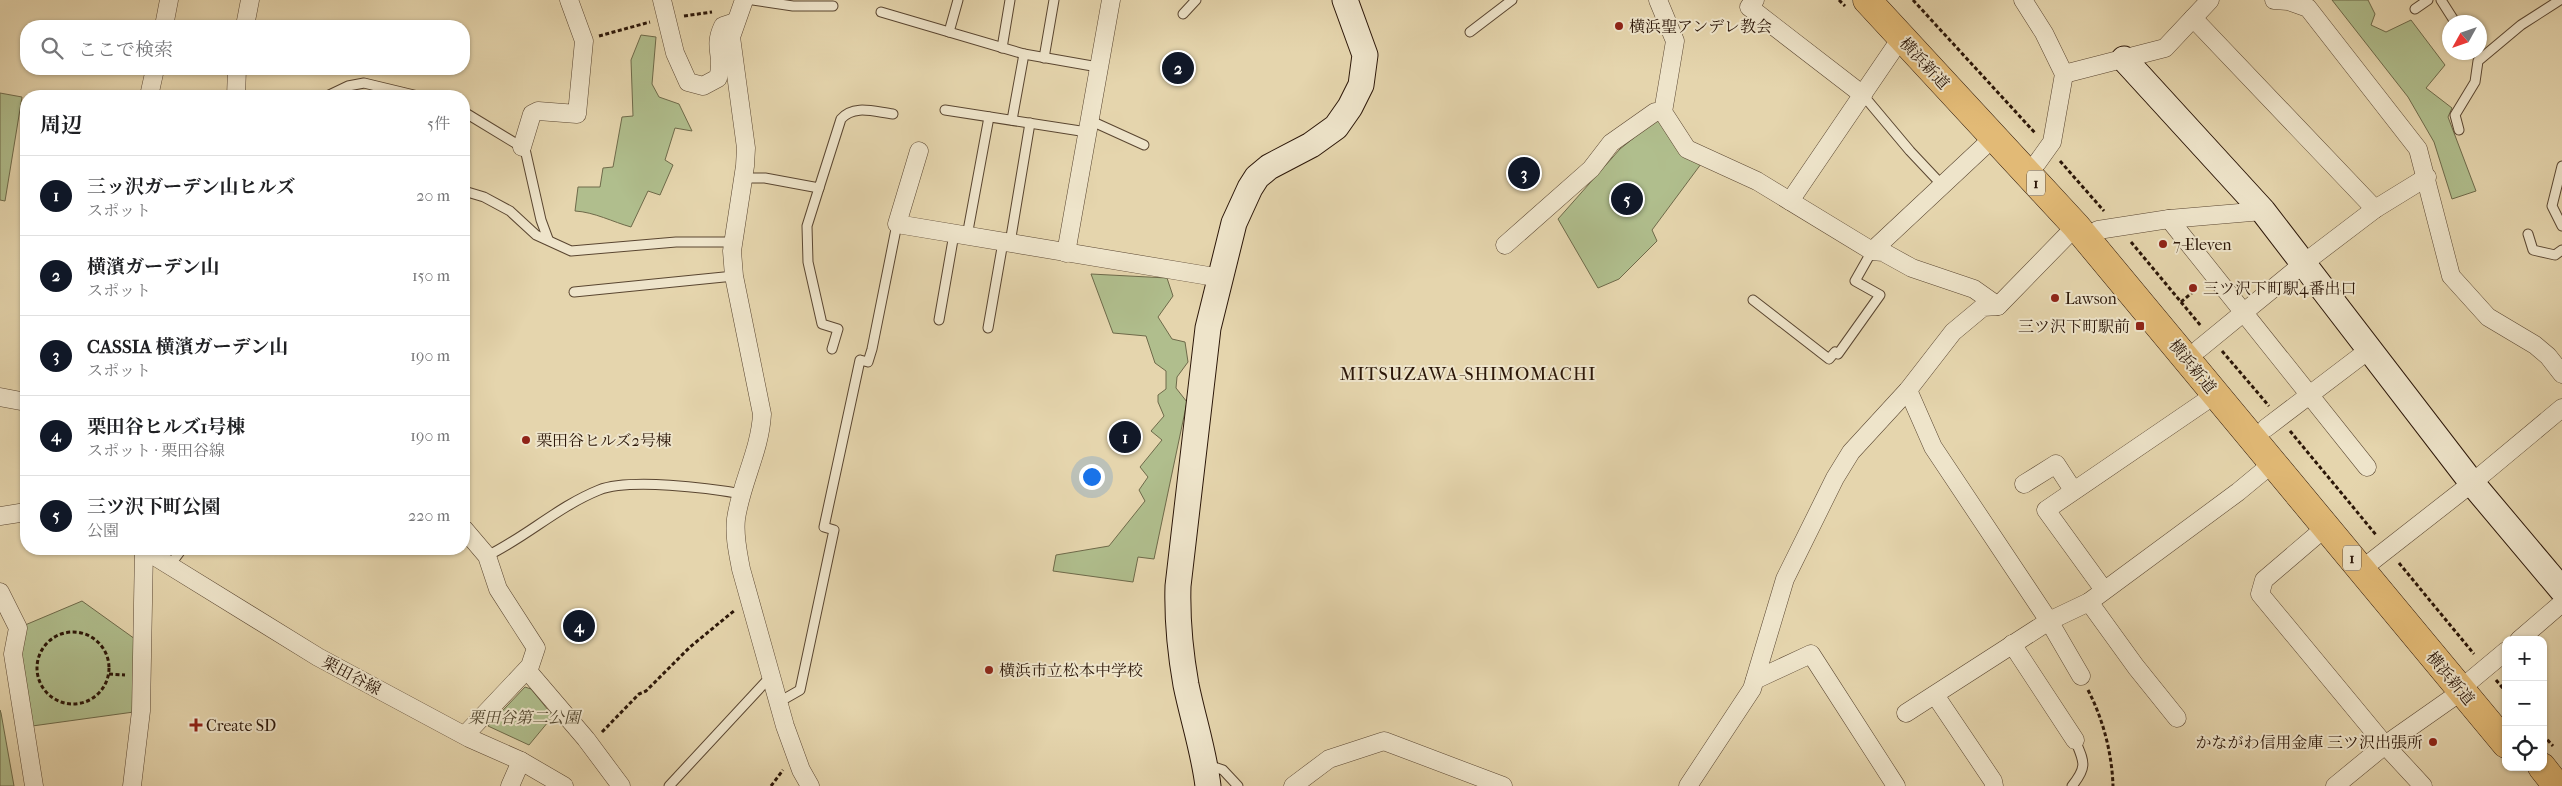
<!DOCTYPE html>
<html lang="ja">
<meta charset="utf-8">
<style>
:root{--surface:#fff;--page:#f2f2f2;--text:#202124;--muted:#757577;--line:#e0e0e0;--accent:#111827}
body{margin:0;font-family:"IM FELL French Canon","Noto Serif JP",serif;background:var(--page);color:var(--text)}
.controls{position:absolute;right:15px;bottom:15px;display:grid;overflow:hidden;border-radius:10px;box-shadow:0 1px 4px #0004}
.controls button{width:45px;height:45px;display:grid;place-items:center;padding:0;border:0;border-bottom:1px solid var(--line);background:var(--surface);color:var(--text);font:25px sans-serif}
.compass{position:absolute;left:2442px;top:15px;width:45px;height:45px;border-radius:50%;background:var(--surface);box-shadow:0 1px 4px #0004;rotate:230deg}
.you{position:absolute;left:1091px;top:476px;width:18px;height:18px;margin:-12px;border:4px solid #fff;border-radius:50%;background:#1a73e8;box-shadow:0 0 0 8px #1a73e833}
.badge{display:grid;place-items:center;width:32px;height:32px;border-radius:50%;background:var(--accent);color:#fff;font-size:16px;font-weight:700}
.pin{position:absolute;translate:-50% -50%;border:2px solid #fff;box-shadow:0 1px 5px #0006}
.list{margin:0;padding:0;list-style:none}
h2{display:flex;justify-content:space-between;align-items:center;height:65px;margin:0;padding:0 20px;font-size:21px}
h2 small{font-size:16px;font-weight:400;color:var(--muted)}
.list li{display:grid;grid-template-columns:32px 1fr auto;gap:15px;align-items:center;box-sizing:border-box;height:80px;padding:0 20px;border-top:1px solid var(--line)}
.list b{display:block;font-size:19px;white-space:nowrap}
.list p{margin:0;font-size:16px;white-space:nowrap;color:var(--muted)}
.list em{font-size:16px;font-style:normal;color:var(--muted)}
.icon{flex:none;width:28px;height:28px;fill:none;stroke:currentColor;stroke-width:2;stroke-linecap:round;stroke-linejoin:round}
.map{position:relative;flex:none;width:2562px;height:786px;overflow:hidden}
.search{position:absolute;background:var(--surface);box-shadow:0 1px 4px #0004;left:20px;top:20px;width:450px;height:55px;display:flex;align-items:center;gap:12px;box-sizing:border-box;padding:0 18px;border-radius:20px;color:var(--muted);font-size:19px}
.panel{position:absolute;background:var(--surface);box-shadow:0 1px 4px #0004;left:20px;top:90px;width:450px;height:465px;border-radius:20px}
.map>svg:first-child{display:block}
.green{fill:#b0be8d;stroke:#6e6a4a}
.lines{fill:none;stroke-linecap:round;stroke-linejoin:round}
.lane-casing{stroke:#5a4631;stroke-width:11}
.street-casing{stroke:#5a4631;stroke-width:19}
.secondary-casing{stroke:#2b1608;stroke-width:27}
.highway-casing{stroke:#2b1608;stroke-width:29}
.path{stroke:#2b1608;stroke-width:3;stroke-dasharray:4 2.5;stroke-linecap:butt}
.lane{stroke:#eee4ca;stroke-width:9}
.street{stroke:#eee4ca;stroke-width:18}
.secondary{stroke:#eee4ca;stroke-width:25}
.highway{stroke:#e2ba76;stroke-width:28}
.poi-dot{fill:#8f2418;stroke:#eee4ca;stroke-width:2}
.labels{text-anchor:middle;stroke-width:4;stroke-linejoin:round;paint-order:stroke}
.shield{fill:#eee4ca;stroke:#665442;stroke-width:1}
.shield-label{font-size:15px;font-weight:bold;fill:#2b1608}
.poi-label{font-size:16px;fill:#2b1608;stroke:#eee4ca;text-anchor:start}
.street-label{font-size:16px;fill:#2b1608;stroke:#eee4ca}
.park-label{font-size:16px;font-style:italic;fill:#534830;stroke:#eee4ca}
.neighbourhood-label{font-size:18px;letter-spacing:1px;fill:#2b1608;stroke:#eee4ca}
</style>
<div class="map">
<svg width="2562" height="786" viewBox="0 0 2562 786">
<rect width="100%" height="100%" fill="#e5d5ad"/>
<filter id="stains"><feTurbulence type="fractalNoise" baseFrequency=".004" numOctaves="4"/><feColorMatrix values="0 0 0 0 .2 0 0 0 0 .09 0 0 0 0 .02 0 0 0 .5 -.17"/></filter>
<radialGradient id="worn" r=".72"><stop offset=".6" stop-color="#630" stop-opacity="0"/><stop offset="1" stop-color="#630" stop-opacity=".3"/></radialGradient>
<g class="green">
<path d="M2332 0H2368L2375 14 2371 25 2386 32 2411 20 2445 65 2426 88 2452 108 2448 117 2476 191 2452 199 2434 142 2408 97Z"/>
<path d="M641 35 656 37 652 84 659 97 679 104 692 131 675 128 665 160 673 165 660 195 648 191 631 227C613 222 594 212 575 211L578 187H600L603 168 613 167 622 117 633 116 631 60Z"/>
<path d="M0 93 22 97 5 201 0 200Z"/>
<path d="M1657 119 1701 164 1652 230 1657 241 1619 279 1598 288 1558 219 1620 149Z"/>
<path d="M1091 274 1167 278 1173 296 1158 317 1172 339 1185 342 1188 362 1177 377 1176 388 1187 402 1154 559 1138 557 1133 582 1053 571 1056 555 1109 546 1145 501 1139 490 1148 477 1140 467 1162 440 1151 431 1164 416 1158 402V395L1166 389V371L1155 363 1146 336 1113 333Z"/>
<path d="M82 601 142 644 141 711 25 727 18 628Z"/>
<path d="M525 687 531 689 553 716 529 745 488 726Z"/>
<path d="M0 710 1 713 14 786H0Z"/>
</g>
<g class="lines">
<g class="lane-casing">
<g id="lane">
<path d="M753 0 793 6H833"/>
<path d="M958 0 949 32 1024 54 1098 67"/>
<path d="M2441 0 2455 22"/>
<path d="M2415 9 2428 0"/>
<path d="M881 12 949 32"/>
<path d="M1183 14 1196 0"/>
<path d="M1470 32 1512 0"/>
<path d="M1002 48 1010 0"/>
<path d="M1044 58 1054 0"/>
<path d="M1863 95 1910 151 1942 185"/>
<path d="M327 96 348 86 364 83 418 96"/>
<path d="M945 110 1087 132"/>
<path d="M464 112 525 149 541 220 548 239"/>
<path d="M1012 120 1024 54"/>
<path d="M1089 120 1144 145"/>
<path d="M2459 130 2455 115 2475 82 2478 61 2521 25 2560 0"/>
<path d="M2562 166 2552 206 2562 226"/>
<path d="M743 178H765L819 188 841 119C854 104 875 112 893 114"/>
<path d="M819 188 807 226 808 262 822 324 838 329 832 349"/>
<path d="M464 191 484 197 510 211 536 235 571 251 676 242H733"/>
<path d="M2528 234 2533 250 2555 255 2562 250"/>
<path d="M967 236 989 117"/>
<path d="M1010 243 1030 123"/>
<path d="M574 292 734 276"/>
<path d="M1753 300 1829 359 1835 352 1838 354 1880 295 1855 281 1872 251"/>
<path d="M939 320 954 234"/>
<path d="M988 328 1003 242"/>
<path d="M487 556C526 537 559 506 599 490 630 478 709 488 742 494"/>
<path d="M170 565 182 549"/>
<path d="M779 702 800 690 834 530 824 527 860 360 868 362 872 349 897 224"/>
<path d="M1208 765 1223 770 1238 786"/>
<path d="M669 786 771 676"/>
<path d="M2072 786C2088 766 2084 762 2075 740"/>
</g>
</g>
<g class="street-casing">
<g id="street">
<path d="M662 0 675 53 688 82 703 86 718 78C725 55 712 49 723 26L735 22"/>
<path d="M744 0 731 37 746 148 745 166 732 251 734 276 762 414C760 451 741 483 736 519 734 536 738 553 741 569L785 726 801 770 810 786"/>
<path d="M1658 0 1675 41 1663 112 1687 149 1757 181 1872 251 1883 252 1912 268 1974 289 1998 306"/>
<path d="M1755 0 1749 7 1863 95"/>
<path d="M2023 0 2044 33 2064 74 2052 142 2037 163"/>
<path d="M2274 0 2288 1 2308 8 2418 149 2451 276 2488 317 2535 345 2548 356 2562 374"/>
<path d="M2193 18 2375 209"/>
<path d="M164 26 169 0"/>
<path d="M245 26 250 0"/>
<path d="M2064 74 2165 48 2210 0"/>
<path d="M149 96 155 69"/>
<path d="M236 96 237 69"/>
<path d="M522 147 532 114 538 111 577 114 584 41 569 0"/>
<path d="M919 151 897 224 1221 278"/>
<path d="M1790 201 1901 38"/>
<path d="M2169 219 2367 467"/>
<path d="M2098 230 2169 219 2263 211"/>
<path d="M1505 245 1591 169 1611 143 1655 112H1663"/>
<path d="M1872 251 1994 137"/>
<path d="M1066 253 1111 0"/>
<path d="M2199 349 2304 263 2375 209 2427 177"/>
<path d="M1908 390 1933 447 2049 621 2081 676"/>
<path d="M0 397 26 402"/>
<path d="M2266 428 2370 349"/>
<path d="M2024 484 2056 464 2073 490"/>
<path d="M0 516 26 512"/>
<path d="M2326 527 2264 580 2260 594 2385 745 2423 786"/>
<path d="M464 529 487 556 498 589 536 648 530 666 465 735"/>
<path d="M147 549 151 554 318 657 469 738 521 761 564 786"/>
<path d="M2371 562 2472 483 2562 408"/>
<path d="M2104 590 2046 510 2216 394"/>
<path d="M0 592 18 628 13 654 34 786"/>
<path d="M2089 602 2136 667 2177 718"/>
<path d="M2519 640 2562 603"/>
<path d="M2012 644 2075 740"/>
<path d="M527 670 586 739 621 786"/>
<path d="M1755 680 1811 654 1896 786"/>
<path d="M2470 681 2506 651"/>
<path d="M1935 695 1993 781 1994 786"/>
<path d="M1906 713 2049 621 2089 602 2238 492 2273 463"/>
<path d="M132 786 141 711 144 549"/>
<path d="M510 786 521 761"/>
<path d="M1293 786 1329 759 1384 741 1503 786"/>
<path d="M1688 786 1752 689 1785 579 1835 478 1851 452 1908 390 1953 332 1983 307 1998 306 2076 226"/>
<path d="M2335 786 2385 745 2462 691"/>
</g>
</g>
<g class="secondary-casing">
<g id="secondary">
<path d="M2124 59 2263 211 2472 483 2562 590"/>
<path d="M1208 786C1204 752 1193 719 1186 685 1180 651 1177 620 1178 586L1208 328 1234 223 1250 188 1257 177 1269 167 1311 145 1336 127 1350 107 1361 85 1365 55 1345 0"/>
</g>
</g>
<g class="highway-casing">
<g id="highway">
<path d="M1867 0 2076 226 2506 744"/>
<path d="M2542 767 2557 786"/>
</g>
</g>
<g class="path">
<path d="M1839 0 1845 6"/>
<path d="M1913 0 2036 134"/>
<path d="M684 16 712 12"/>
<path d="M599 36 650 22"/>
<path d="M2060 161 2104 211"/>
<path d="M2131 242 2201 326"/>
<path d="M2181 302 2194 291"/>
<path d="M2222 351 2269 406"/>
<path d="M2290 431 2377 536"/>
<path d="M2399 563 2474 654"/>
<circle cx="73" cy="668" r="36"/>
<path d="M109 674 125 675"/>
<path d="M2496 680 2506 692"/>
<path d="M2088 690C2103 719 2112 753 2113 786"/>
<path d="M602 732 639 694 646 691 690 647 735 610"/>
<path d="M2543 735 2553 746"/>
<path d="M771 786 783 770"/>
</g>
<use href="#lane" class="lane"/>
<use href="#street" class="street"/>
<use href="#secondary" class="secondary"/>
<use href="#highway" class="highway"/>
</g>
<g class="poi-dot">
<circle cx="1619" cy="26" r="5"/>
<circle cx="2163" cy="244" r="5"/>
<circle cx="2193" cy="288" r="5"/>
<circle cx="2055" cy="298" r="5"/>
<rect x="2135" y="321" width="10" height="10" rx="2.5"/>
<circle cx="526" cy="440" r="5"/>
<circle cx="989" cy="670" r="5"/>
<path d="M193.5 717.5h5v5h5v5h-5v5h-5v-5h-5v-5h5z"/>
<circle cx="2433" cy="742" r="5"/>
</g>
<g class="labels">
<g class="shield">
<rect x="2027" y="170.5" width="18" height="25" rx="4"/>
<rect x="2343" y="545.5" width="18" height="25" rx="4"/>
</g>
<g class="shield-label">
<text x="2036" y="188">1</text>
<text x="2352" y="563">1</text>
</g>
<g class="poi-label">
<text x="1629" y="32">横浜聖アンデレ教会</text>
<text x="2173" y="250">7-Eleven</text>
<text x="2203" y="294">三ツ沢下町駅4番出口</text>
<text x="2065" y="304">Lawson</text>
<text x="2130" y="332" text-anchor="end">三ツ沢下町駅前</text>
<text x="536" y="446">栗田谷ヒルズ2号棟</text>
<text x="999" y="676">横浜市立松本中学校</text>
<text x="206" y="731">Create SD</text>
<text x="2423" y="748" text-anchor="end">かながわ信用金庫 三ツ沢出張所</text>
</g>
<g class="street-label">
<text transform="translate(1925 63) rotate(47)" y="6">横浜新道</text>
<text transform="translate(2193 366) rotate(51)" y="6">横浜新道</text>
<text transform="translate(352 675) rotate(28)" y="6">栗田谷線</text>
<text transform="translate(2451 678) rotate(50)" y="6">横浜新道</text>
</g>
<g class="park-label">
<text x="524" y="723">栗田谷第二公園</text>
</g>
<g class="neighbourhood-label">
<text x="1468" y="380">MITSUZAWA-SHIMOMACHI</text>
</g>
</g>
<rect width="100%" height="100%" filter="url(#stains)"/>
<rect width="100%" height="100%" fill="url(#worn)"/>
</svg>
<div class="controls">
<button>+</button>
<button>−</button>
<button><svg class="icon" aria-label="locate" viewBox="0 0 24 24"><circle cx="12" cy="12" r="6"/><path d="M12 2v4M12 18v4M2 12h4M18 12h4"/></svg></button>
</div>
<svg class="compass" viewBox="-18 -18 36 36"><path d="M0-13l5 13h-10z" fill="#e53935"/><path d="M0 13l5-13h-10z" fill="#757577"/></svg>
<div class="you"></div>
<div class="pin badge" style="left:1125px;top:437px">1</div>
<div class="pin badge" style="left:1178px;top:68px">2</div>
<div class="pin badge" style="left:1524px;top:173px">3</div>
<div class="pin badge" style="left:579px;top:626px">4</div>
<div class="pin badge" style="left:1627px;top:199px">5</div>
<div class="search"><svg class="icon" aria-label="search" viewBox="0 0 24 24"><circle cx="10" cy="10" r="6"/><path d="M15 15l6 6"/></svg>ここで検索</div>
<section class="panel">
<h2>周辺<small>5件</small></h2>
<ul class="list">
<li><span class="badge">1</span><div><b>三ッ沢ガーデン山ヒルズ</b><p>スポット</p></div><em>20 m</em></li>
<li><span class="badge">2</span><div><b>横濱ガーデン山</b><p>スポット</p></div><em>150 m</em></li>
<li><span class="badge">3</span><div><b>CASSIA 横濱ガーデン山</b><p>スポット</p></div><em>190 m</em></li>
<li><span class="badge">4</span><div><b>栗田谷ヒルズ1号棟</b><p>スポット · 栗田谷線</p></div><em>190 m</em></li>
<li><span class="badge">5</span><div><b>三ツ沢下町公園</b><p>公園</p></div><em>220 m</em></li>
</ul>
</section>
</div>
